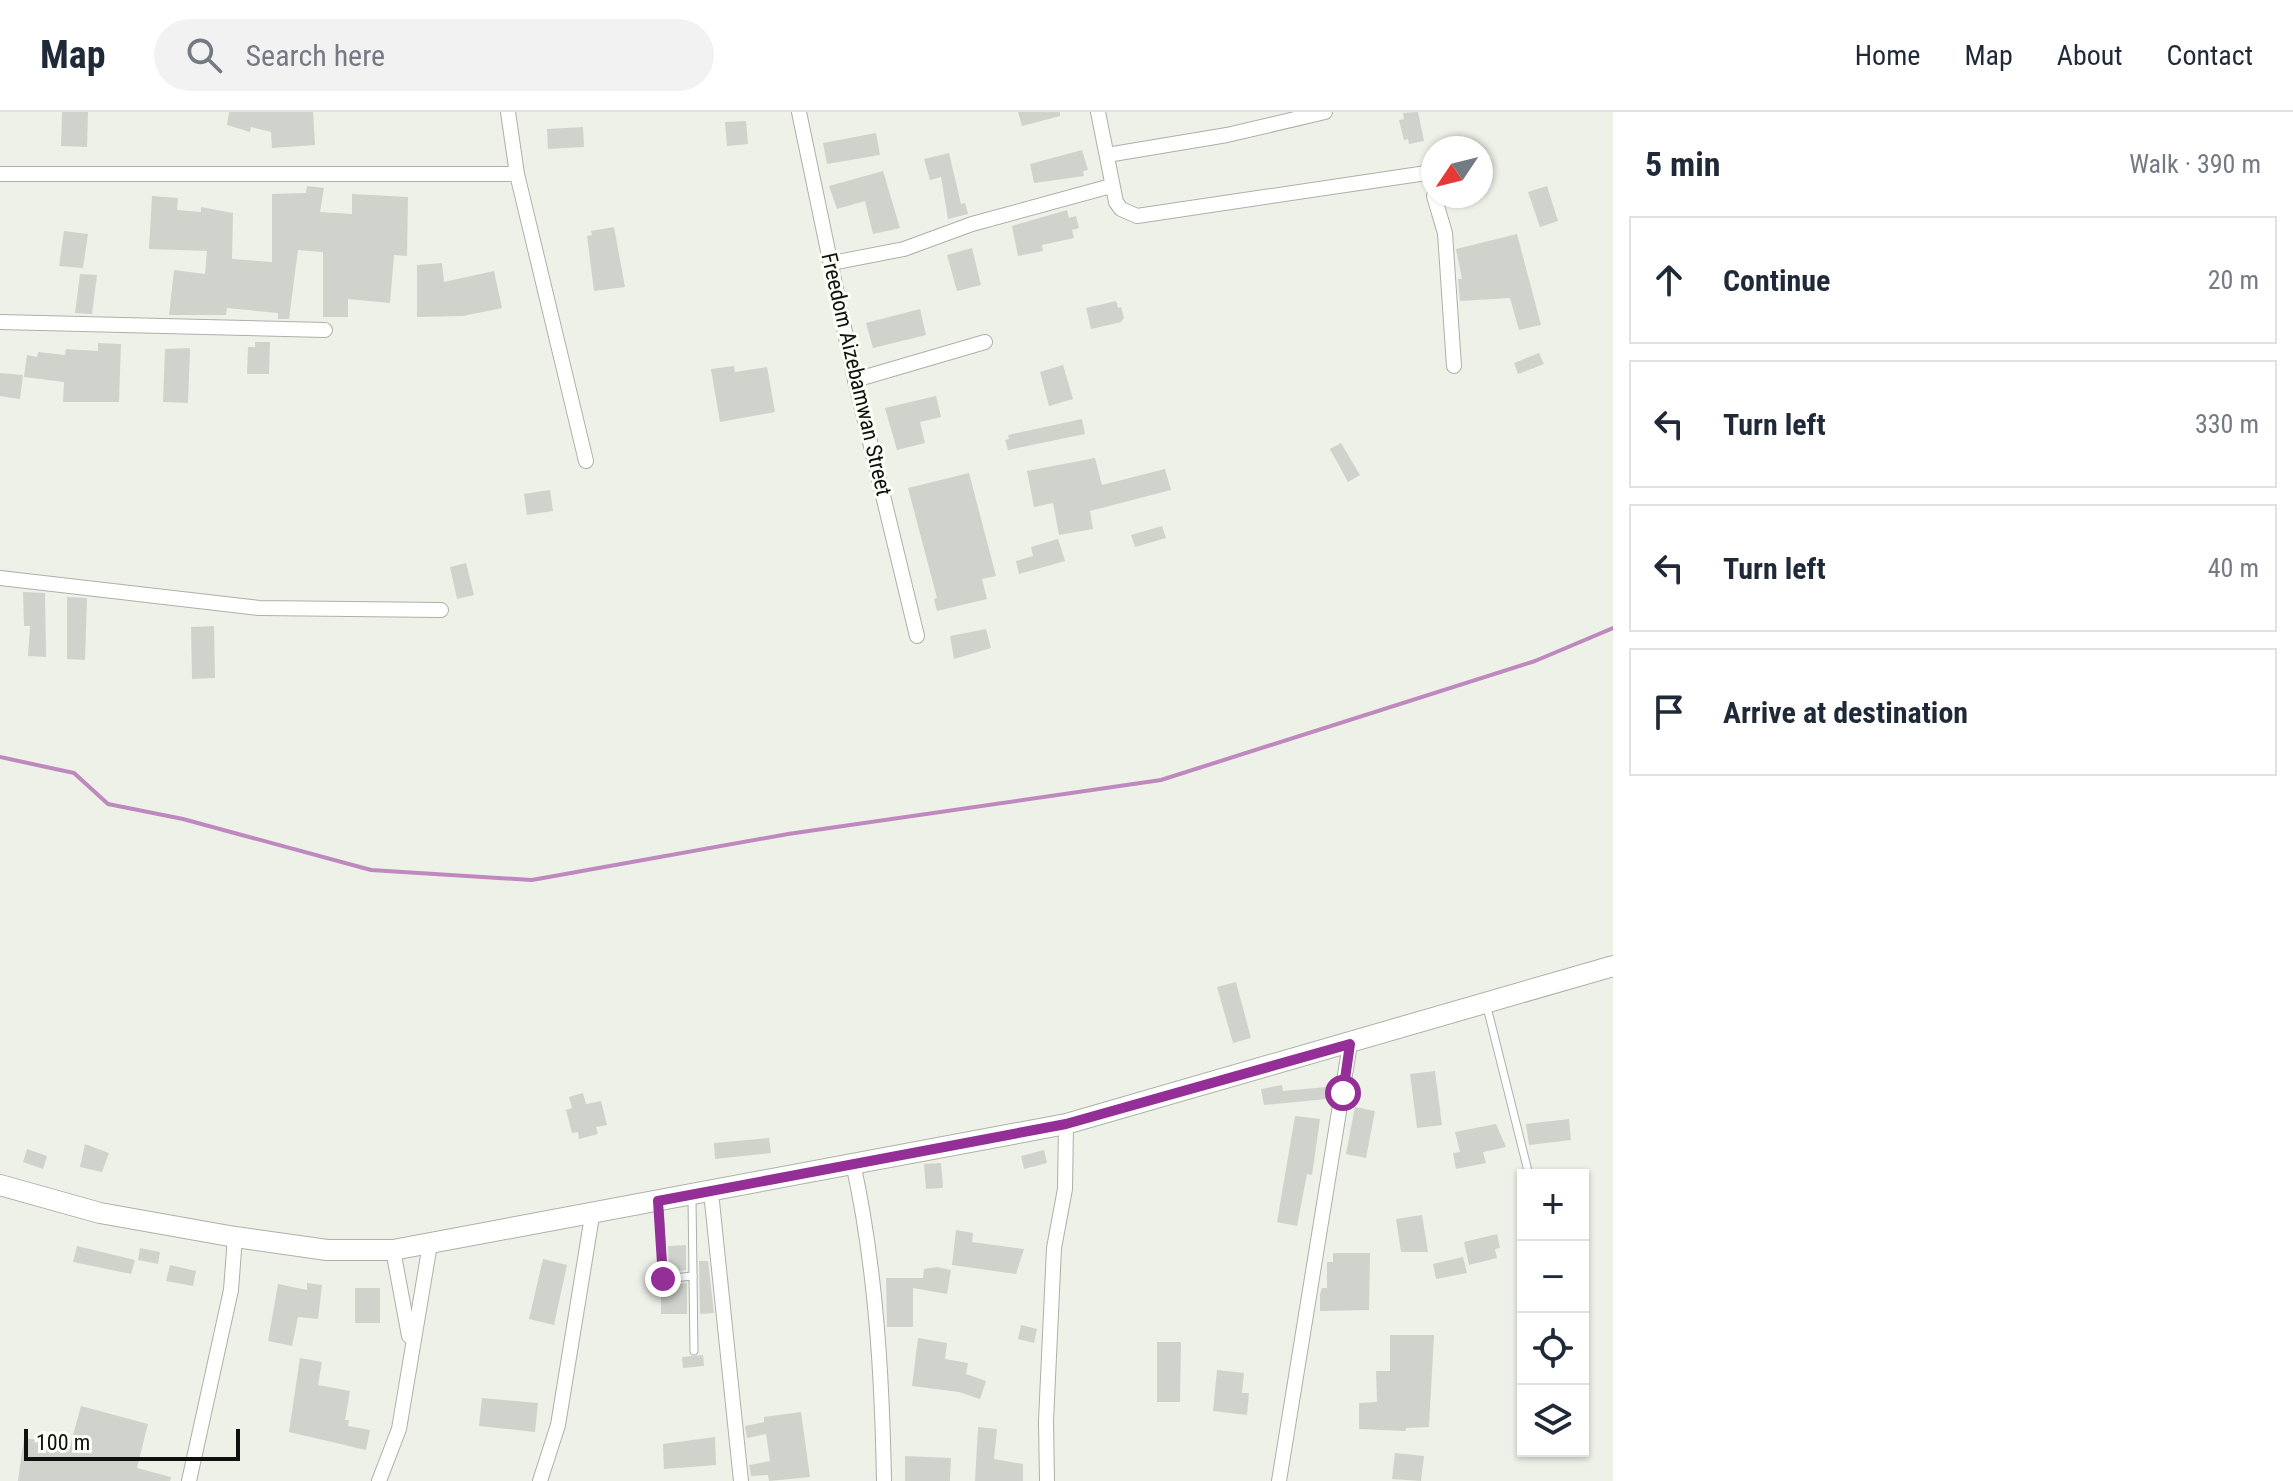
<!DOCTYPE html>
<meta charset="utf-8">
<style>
:root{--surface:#fff;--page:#f2f2f3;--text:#1f2937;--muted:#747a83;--line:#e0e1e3}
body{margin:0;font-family:"Roboto Condensed",sans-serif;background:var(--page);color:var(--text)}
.controls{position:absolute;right:24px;bottom:24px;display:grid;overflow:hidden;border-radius:0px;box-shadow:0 2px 6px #0004}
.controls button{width:72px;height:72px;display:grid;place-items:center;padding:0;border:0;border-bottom:2px solid var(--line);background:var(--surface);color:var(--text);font:40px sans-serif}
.compass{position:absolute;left:1421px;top:24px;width:72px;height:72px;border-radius:50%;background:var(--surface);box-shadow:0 2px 6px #0004;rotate:235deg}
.scale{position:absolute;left:24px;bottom:20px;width:216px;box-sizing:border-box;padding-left:8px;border:4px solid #10110e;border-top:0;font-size:22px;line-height:28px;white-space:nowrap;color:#10110e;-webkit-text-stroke:6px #fcfff6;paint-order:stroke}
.stop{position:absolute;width:24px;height:24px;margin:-18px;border:6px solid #932f96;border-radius:50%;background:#fff}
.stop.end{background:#932f96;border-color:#fff;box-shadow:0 2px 8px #0008}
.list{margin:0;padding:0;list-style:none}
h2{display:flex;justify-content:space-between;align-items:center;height:104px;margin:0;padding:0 32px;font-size:34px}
h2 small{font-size:26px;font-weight:400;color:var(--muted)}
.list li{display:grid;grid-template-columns:52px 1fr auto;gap:24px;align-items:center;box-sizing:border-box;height:128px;margin:0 16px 16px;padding:0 16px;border:2px solid var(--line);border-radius:0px}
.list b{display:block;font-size:30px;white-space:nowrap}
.list em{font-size:26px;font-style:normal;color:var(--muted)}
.icon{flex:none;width:44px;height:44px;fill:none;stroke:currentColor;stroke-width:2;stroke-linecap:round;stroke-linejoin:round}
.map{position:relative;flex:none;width:1613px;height:1369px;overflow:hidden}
header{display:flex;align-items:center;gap:48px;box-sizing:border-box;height:112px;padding:0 40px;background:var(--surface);border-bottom:2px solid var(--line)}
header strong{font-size:38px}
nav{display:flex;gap:44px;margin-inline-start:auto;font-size:28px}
.search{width:560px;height:72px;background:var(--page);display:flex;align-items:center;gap:20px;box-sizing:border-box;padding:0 28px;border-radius:44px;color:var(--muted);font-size:30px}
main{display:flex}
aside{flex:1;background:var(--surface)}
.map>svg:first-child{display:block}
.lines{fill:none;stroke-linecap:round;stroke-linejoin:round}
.stream{stroke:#bf88bf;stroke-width:4}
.building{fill:#d0d3cb}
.lane-casing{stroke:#adb0a8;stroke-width:9}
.street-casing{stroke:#adb0a8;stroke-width:16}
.secondary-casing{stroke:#adb0a8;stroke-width:22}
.lane{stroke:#fff;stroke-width:7}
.street{stroke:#fff;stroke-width:14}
.secondary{stroke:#fff;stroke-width:20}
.route{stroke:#932f96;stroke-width:10}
.labels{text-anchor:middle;stroke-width:6;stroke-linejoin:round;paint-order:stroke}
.street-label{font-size:22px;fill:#10110e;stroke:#fcfff6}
</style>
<header>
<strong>Map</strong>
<div class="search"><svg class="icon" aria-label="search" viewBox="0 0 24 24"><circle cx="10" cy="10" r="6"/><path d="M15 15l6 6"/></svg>Search here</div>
<nav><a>Home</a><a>Map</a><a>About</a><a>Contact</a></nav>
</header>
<main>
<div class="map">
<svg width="1613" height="1369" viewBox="0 0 1613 1369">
<rect width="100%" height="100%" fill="#eef1e8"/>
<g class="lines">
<path class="stream" d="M0 645 74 661 108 692 183 707 371 758 532 768 788 722 1161 668 1535 549 1613 516"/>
</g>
<g class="building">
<path d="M62 0H88L87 35 61 34Z"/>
<path d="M229 0H313L315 33 272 36 271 20 251 15 250 20 227 13Z"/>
<path d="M1018 0H1060V4L1022 14Z"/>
<path d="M1418 0 1424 29 1409 32 1408 27 1404 28 1399 8 1404 7 1403 1Z"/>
<path d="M746 9 748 32 727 34 725 10Z"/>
<path d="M583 15 584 35 548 37 547 17Z"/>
<path d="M876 21 880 43 827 52 823 31Z"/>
<path d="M1082 38 1088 58 1083 59 1084 64 1034 71 1030 52Z"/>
<path d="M949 41 961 92 965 91 968 102 948 107 941 65 930 68 924 47Z"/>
<path d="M883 59 900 116 873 122 865 89 837 97 829 74Z"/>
<path d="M307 74 324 76 320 100 352 102V82L408 85 407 144 394 143 390 191 348 187V205H323V140L298 138 289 207H278V201L227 196 226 203H169L174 158 205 162 207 139 149 137 152 84 178 86 177 98 201 100V95L233 101 232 147 272 150V82L306 81Z"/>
<path d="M1547 74 1558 109 1540 115 1528 80Z"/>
<path d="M1067 98 1069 106 1076 104 1079 116 1072 118 1074 126 1042 133 1043 139 1018 144 1012 114Z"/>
<path d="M614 115 625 175 594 179 587 124 592 123 591 119Z"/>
<path d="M64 119 88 122 83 156 59 154Z"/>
<path d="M1517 122 1541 213 1519 218 1510 186 1460 189 1458 167H1462L1456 137Z"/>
<path d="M972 136 981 173 957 179 947 143Z"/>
<path d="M442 151 444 170 494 159 502 196 463 204 417 205V153Z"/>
<path d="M80 162 97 163 92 202 75 201Z"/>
<path d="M1116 189 1118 196 1121 195 1124 206 1121 210 1091 217 1086 196Z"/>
<path d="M920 197 926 223 873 236 866 211Z"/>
<path d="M255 230H270L269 262H247L248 235H255Z"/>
<path d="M98 231 121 232 119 290H63L64 270 24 265 27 243 37 245 38 240 65 243 66 237 98 239Z"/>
<path d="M190 236 188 291 163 290 165 237Z"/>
<path d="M1539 241 1544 252 1518 262 1514 251Z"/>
<path d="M1063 253 1073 287 1049 294 1040 260Z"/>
<path d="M734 254 735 260 767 255 775 300 720 310 711 257Z"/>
<path d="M0 261 23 263 20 287 0 284Z"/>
<path d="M936 284 941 305 920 310 925 331 897 338 885 296Z"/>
<path d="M1082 307 1085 322 1008 338 1005 328 1009 327 1008 323Z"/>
<path d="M1341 331 1360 363 1348 370 1330 337Z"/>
<path d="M1095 346 1102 373 1165 357 1171 378 1090 399 1093 417 1059 423 1053 391 1034 395 1027 359Z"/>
<path d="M969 361 996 464 982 467 987 487 937 499 934 487 937 486 908 376Z"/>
<path d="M550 378 553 399 527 403 524 382Z"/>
<path d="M1162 414 1166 426 1135 435 1131 423Z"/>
<path d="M1058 427 1065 449 1019 462 1016 449 1033 444 1031 435Z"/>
<path d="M466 451 474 483 457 487 450 455Z"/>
<path d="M23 480 45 481 46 545 28 544 30 514H24Z"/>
<path d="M67 485 87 486 85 548 67 547Z"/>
<path d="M214 514 215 566 192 567 191 515Z"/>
<path d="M986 517 991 536 954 547 950 524Z"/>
<path d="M1236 870 1251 926 1233 931 1217 875Z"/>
<path d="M1435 959 1442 1013 1417 1016 1410 962Z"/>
<path d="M1282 973 1283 979 1326 975 1327 987 1264 993 1261 977Z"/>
<path d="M583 981 586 992 601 989 607 1013 596 1015 598 1022 579 1027 578 1020 572 1021 566 998 572 996 569 985Z"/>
<path d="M1355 995 1375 999 1366 1046 1346 1042Z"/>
<path d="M1295 1004 1320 1007 1312 1063 1307 1062 1297 1114 1277 1110Z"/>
<path d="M1569 1007 1571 1028 1529 1033 1526 1012Z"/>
<path d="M1496 1012 1506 1035 1483 1040 1486 1051 1456 1057 1453 1041 1460 1040 1455 1020Z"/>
<path d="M769 1026 771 1041 715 1047 714 1031Z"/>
<path d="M85 1032 109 1041 102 1060 80 1055Z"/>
<path d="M27 1037 47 1044 43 1057 23 1050Z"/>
<path d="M1044 1038 1047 1051 1024 1057 1021 1044Z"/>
<path d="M941 1051 943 1076 926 1077 924 1052Z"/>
<path d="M1422 1103 1428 1140H1401L1396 1107Z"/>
<path d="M956 1118 973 1121 972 1130 1024 1137 1016 1162 952 1153Z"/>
<path d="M1497 1122 1500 1136 1495 1137 1497 1146 1469 1153 1464 1130Z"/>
<path d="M686 1133V1158L669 1160 668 1134Z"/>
<path d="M77 1134 135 1148 131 1162 73 1150Z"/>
<path d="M140 1136 160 1140 158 1152 138 1148Z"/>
<path d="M1333 1141H1370L1369 1198 1320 1199V1182L1322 1176H1327V1150H1333Z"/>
<path d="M1463 1145 1467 1161 1436 1167 1433 1152Z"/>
<path d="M543 1147 567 1153 554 1213 529 1207Z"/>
<path d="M699 1149H708L714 1201 700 1202Z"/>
<path d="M170 1153 196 1159 193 1174 166 1169Z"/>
<path d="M937 1155 951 1158 947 1182 913 1176V1215H887L886 1166H923L924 1157Z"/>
<path d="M307 1171 322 1173 318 1207 298 1205 292 1234 268 1229 278 1172 307 1178Z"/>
<path d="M687 1171V1202H661V1175Z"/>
<rect x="355" y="1176" width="25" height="35"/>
<path d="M1021 1213 1037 1217 1034 1231 1018 1227Z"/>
<path d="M1390 1223H1434L1429 1315 1406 1316V1319L1359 1317V1291L1377 1290 1376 1259H1390Z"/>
<path d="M918 1226 947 1231 945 1247 968 1251 966 1262 986 1269 980 1287 959 1280 912 1274Z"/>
<path d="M1157 1230H1181L1180 1290H1157Z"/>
<path d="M703 1243 704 1254 683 1256 682 1245Z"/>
<path d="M300 1246 322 1250 318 1273 350 1279 345 1308H349L348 1314 370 1318 366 1338 289 1320Z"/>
<path d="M1217 1258 1244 1261 1242 1281H1249L1247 1303 1213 1299Z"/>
<path d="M482 1286 538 1291 535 1320 479 1314Z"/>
<path d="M81 1294 148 1312 137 1356 171 1365 170 1369H18L24 1326 49 1329 48 1335 69 1338Z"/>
<path d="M801 1300 810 1365 769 1369 768 1363 751 1364 749 1353 770 1349 766 1322 747 1326 745 1314 764 1310V1305Z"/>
<path d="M978 1315 997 1317 994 1347 1023 1352V1369H975Z"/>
<path d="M715 1325 716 1353 664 1357 663 1332Z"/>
<path d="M1395 1341 1424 1344 1421 1369 1392 1367Z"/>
<path d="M905 1344 951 1346 950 1369H905Z"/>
</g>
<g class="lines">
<g class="lane-casing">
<g id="lane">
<path d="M1487 895 1529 1063"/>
<path d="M692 1086 694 1239"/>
<path d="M659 1091 663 1167 693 1164"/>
</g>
</g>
<g class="street-casing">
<g id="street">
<path d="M508 0 517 62 586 349"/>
<path d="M799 0 855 268 917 524"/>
<path d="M1098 0 1116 90 1121 97 1137 104 1433 60"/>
<path d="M1107 43 1227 23 1325 0"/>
<path d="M0 62H517"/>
<path d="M1434 84 1445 121 1454 254"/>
<path d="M832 151 904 137 972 112 1111 74"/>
<path d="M0 210 325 218"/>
<path d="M855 268 985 230"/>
<path d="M0 466 259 496 441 498"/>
<path d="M853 1051C876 1156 882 1262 884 1369"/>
<path d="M711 1080 741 1369"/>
<path d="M393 1138 409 1224"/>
<path d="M189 1369 231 1178 235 1125"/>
<path d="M379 1369 399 1317 430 1132"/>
<path d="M540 1369 558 1313 593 1098"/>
<path d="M1047 1369 1046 1309 1054 1136 1065 1077 1066 1012"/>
<path d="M1279 1369 1350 932"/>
</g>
</g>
<g class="secondary-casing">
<path id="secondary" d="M0 1073 100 1101 235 1125 327 1138H393L1066 1012 1613 854"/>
</g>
<use href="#lane" class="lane"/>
<use href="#street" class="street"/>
<use href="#secondary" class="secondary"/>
</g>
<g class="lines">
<path class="route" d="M663 1167 658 1089 1066 1012 1350 932 1343 981"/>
</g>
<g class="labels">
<g class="street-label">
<text transform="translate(857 262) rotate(77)" y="8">Freedom Aizebamwan Street</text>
</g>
</g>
</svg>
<div class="controls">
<button>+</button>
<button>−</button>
<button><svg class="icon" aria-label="locate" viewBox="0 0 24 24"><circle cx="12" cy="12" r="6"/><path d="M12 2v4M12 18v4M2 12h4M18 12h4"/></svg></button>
<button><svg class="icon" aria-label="layers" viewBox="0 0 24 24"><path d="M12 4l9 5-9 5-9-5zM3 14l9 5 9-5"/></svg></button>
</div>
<svg class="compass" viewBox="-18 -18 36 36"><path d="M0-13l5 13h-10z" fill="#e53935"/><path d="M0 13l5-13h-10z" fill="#747a83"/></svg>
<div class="scale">100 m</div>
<div class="stop" style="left:1343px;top:981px"></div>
<div class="stop end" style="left:663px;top:1167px"></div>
</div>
<aside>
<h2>5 min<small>Walk · 390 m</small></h2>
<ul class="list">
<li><svg class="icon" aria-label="ahead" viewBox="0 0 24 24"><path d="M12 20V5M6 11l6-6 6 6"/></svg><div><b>Continue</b></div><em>20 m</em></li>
<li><svg class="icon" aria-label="left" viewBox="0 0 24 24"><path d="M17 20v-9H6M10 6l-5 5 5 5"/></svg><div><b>Turn left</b></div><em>330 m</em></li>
<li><svg class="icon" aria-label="left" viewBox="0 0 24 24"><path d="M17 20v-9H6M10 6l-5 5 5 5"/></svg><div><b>Turn left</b></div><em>40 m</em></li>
<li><svg class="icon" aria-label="arrive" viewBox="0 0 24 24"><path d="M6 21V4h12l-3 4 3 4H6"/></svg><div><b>Arrive at destination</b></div></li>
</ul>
</aside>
</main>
